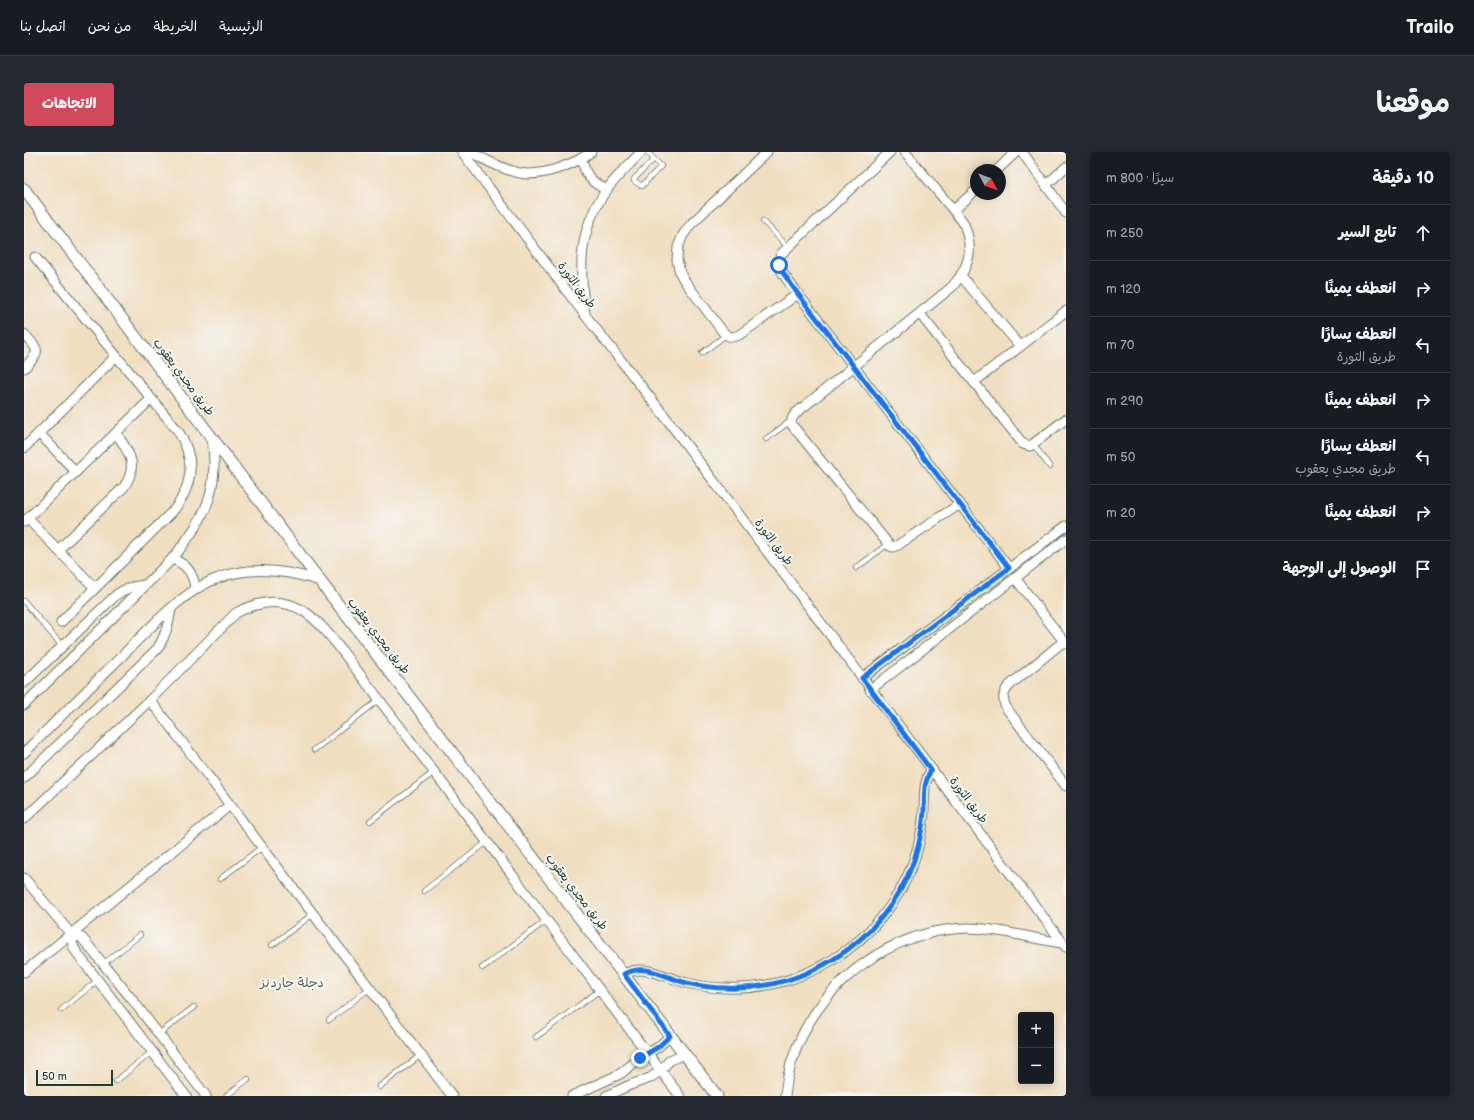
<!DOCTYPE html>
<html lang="ar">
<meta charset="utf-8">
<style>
:root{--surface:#171b24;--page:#242831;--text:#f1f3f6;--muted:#9ea1a6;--line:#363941;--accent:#d1495b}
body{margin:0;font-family:"Balsamiq Sans","Playpen Sans Arabic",sans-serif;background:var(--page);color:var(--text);direction:rtl}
.controls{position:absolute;right:12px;bottom:12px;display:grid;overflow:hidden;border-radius:4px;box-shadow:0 2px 10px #0003}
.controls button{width:36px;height:36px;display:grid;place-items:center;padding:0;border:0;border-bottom:1px solid var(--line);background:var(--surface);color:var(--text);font:20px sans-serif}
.compass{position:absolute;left:946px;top:12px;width:36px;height:36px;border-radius:50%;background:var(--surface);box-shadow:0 2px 10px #0003;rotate:131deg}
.scale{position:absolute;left:12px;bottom:10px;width:77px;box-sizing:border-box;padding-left:4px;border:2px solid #1f3d34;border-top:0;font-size:11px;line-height:14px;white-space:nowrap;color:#1f3d34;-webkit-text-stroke:3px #f6f6f2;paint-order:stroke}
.stop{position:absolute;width:12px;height:12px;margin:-9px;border:3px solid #1a73e8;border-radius:50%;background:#fff}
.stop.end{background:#1a73e8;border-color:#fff;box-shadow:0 1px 4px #0008}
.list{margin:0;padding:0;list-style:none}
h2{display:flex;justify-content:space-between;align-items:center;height:52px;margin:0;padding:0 16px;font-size:17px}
h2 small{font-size:13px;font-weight:400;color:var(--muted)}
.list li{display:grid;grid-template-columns:26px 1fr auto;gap:12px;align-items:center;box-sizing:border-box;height:56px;padding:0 16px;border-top:1px solid var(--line)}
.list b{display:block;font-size:15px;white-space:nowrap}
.list p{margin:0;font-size:13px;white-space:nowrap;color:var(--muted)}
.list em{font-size:13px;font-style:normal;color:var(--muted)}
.icon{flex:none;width:22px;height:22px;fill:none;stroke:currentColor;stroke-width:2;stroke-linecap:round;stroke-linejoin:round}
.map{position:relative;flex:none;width:1042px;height:944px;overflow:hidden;direction:ltr;border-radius:4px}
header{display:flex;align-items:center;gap:24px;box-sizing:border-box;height:56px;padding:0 20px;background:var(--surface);border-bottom:1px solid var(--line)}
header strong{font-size:19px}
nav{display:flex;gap:22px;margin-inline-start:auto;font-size:14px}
.intro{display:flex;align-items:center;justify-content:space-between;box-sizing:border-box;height:96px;padding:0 24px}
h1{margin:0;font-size:28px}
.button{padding:10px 18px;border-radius:4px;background:var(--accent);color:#fff;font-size:14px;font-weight:700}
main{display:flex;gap:24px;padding:0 24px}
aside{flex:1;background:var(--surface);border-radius:4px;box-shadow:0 2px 10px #0003}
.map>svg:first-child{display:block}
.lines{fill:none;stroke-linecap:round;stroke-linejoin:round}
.service-casing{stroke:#687565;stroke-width:6}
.minor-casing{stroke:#687565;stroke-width:11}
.tertiary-casing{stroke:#687565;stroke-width:13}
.service{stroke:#fff;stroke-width:4.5}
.minor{stroke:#fff;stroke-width:9}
.tertiary{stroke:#fff;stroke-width:11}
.route{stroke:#1a73e8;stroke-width:5}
.labels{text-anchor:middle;stroke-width:4;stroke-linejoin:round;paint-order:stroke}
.street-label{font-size:12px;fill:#1f3d34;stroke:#f6f6f2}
.neighbourhood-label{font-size:13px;fill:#616257;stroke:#f6f6f2}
</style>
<header>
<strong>Trailo</strong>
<nav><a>الرئيسية</a><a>الخريطة</a><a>من نحن</a><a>اتصل بنا</a></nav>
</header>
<div class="intro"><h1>موقعنا</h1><a class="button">الاتجاهات</a></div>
<main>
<aside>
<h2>10 دقيقة<small>سيرًا · 800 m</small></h2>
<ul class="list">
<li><svg class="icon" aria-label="ahead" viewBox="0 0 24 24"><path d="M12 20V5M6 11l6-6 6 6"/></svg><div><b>تابع السير</b></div><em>250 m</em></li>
<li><svg class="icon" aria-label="right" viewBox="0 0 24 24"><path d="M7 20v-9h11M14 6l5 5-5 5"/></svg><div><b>انعطف يمينًا</b></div><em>120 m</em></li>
<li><svg class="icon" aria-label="left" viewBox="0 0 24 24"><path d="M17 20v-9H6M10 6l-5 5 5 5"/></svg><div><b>انعطف يسارًا</b><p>طريق الثورة</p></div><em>70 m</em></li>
<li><svg class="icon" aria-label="right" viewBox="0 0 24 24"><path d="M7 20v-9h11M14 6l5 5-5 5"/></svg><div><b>انعطف يمينًا</b></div><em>290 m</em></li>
<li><svg class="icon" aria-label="left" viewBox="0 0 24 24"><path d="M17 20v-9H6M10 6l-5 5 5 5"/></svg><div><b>انعطف يسارًا</b><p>طريق مجدي يعقوب</p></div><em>50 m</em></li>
<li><svg class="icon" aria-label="right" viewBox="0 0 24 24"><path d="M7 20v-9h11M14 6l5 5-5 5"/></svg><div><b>انعطف يمينًا</b></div><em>20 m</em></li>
<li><svg class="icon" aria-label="arrive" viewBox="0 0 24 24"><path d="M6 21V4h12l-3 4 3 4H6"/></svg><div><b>الوصول إلى الوجهة</b></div></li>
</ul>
</aside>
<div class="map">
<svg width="1042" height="944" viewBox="0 0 1042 944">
<rect width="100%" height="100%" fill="#f6f6f2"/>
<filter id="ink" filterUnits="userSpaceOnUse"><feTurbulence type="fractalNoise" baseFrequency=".025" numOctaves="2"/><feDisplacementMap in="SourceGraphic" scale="8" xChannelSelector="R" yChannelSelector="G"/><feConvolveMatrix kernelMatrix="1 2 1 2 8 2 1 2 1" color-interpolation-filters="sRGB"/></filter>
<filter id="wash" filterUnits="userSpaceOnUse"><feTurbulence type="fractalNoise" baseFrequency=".012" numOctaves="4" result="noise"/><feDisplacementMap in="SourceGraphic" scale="16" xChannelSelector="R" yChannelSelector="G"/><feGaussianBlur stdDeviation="0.9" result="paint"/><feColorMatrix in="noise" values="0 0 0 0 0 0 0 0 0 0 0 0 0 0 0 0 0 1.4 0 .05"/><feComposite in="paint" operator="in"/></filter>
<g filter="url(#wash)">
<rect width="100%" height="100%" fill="#f0dec0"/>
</g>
<g filter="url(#ink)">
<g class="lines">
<g class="service-casing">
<g id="service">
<path d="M623 0 637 14 618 34 610 29V27L630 7"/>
<path d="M739 69 764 95"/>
<path d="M678 201 702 183"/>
<path d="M742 287 768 268"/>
<path d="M1009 292 1026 315"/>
<path d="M832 416 864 392"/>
<path d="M0 449 38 494"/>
<path d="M290 598 355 548"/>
<path d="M346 669 410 620"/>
<path d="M196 727 238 695"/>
<path d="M400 739 463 690"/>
<path d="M248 793 289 762"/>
<path d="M79 812 116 783"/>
<path d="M458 816 523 768"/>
<path d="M37 858 75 827"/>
<path d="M305 868 346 836"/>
<path d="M135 882 170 855"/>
<path d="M512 885 576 838"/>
<path d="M92 929 129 899"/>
<path d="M355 935 397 903"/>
<path d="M202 944 224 927"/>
</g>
</g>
<g class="minor-casing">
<g id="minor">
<path d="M438 0 561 163 639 262 1042 795"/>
<path d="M446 0C461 8 487 22 504 22 524 22 551 12 567 0"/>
<path d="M743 0 667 72 659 83 654 95 653 108 656 121 660 128 699 180C704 185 708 186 715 183L774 142"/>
<path d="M866 0 757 102C751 118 766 130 774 142L985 416"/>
<path d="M881 0 939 70C950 96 947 113 928 135L772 261C768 265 767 268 768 273L866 394 869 395 874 393 936 352"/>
<path d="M998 0 1042 61"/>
<path d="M558 6C560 23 568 31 583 38"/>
<path d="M973 18 992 0"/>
<path d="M1022 33 1042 15"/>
<path d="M930 58 952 38"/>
<path d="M11 105 154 279C172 307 169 334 149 359L37 470"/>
<path d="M937 124 996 194"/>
<path d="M561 162C555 115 554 76 584 36 594 23 606 12 617 0"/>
<path d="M896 162 999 292 1006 294 1009 292 1042 267"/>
<path d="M0 182C16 199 17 199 0 216"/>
<path d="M950 230 1042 159"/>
<path d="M15 281 52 320"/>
<path d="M0 296 92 204"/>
<path d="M4 367 71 436"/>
<path d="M0 370 127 247"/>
<path d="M34 398 100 335C115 313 105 300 92 281"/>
<path d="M148 407C163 412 170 422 171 437"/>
<path d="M991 426 1042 492"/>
<path d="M1040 489 986 533C978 541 978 548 983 557L1042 634"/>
<path d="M838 526 1042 374"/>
<path d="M0 531 92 443C102 436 109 434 121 433"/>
<path d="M846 538 1042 387"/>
<path d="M126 548 428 944"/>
<path d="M0 553 148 407C181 367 196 339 188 286"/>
<path d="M0 601C33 568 66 535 99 503 124 478 159 439 192 427 226 413 262 418 296 429"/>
<path d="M0 626 134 496C142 483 145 472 147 457"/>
<path d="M0 667 126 548 212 461C275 428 300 477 335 521L656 944"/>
<path d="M0 726 47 782 49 794 53 801 162 944"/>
<path d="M47 782 58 786 63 792 107 846 182 944"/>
<path d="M0 820 206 653"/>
<path d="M600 822C623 811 640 826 663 831 676 834 689 836 702 836 789 840 872 779 894 695 897 682 900 669 900 656 901 641 899 631 907 618"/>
<path d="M548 944 596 922 616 906 634 895 646 884"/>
<path d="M582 944 606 933 626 926 636 919 646 908 660 902"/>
<path d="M761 944C769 853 852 778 943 776 976 776 1007 787 1039 791"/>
</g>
</g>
<g class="tertiary-casing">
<path id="tertiary" d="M0 37 296 429 693 944"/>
</g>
<use href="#service" class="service"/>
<use href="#minor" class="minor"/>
<use href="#tertiary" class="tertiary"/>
</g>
</g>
<g class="lines" filter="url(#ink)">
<path class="route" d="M616 906 634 895 646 884 600 822C623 810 640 826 663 831 676 834 689 836 702 836 789 840 872 779 894 695 897 682 900 669 900 656 901 641 899 631 907 618L838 526 985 416 774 142 757 118 755 113"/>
</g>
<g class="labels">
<g class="street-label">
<text transform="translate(553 133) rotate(53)" y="4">طريق الثورة</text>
<text transform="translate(160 225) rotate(53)" y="4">طريق مجدي يعقوب</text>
<text transform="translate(750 390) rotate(53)" y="4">طريق الثورة</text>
<text transform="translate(355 484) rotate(52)" y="4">طريق مجدي يعقوب</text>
<text transform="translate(945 648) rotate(53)" y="4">طريق الثورة</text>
<text transform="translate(553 740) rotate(52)" y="4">طريق مجدي يعقوب</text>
</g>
<g class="neighbourhood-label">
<text x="268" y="835">دجلة جاردنز</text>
</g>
</g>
</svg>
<div class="controls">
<button>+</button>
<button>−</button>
</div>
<svg class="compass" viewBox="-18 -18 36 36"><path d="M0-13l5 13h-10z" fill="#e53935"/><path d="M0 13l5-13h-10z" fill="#9ea1a6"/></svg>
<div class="scale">50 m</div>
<div class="stop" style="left:755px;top:113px"></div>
<div class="stop end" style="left:616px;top:906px"></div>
</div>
</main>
